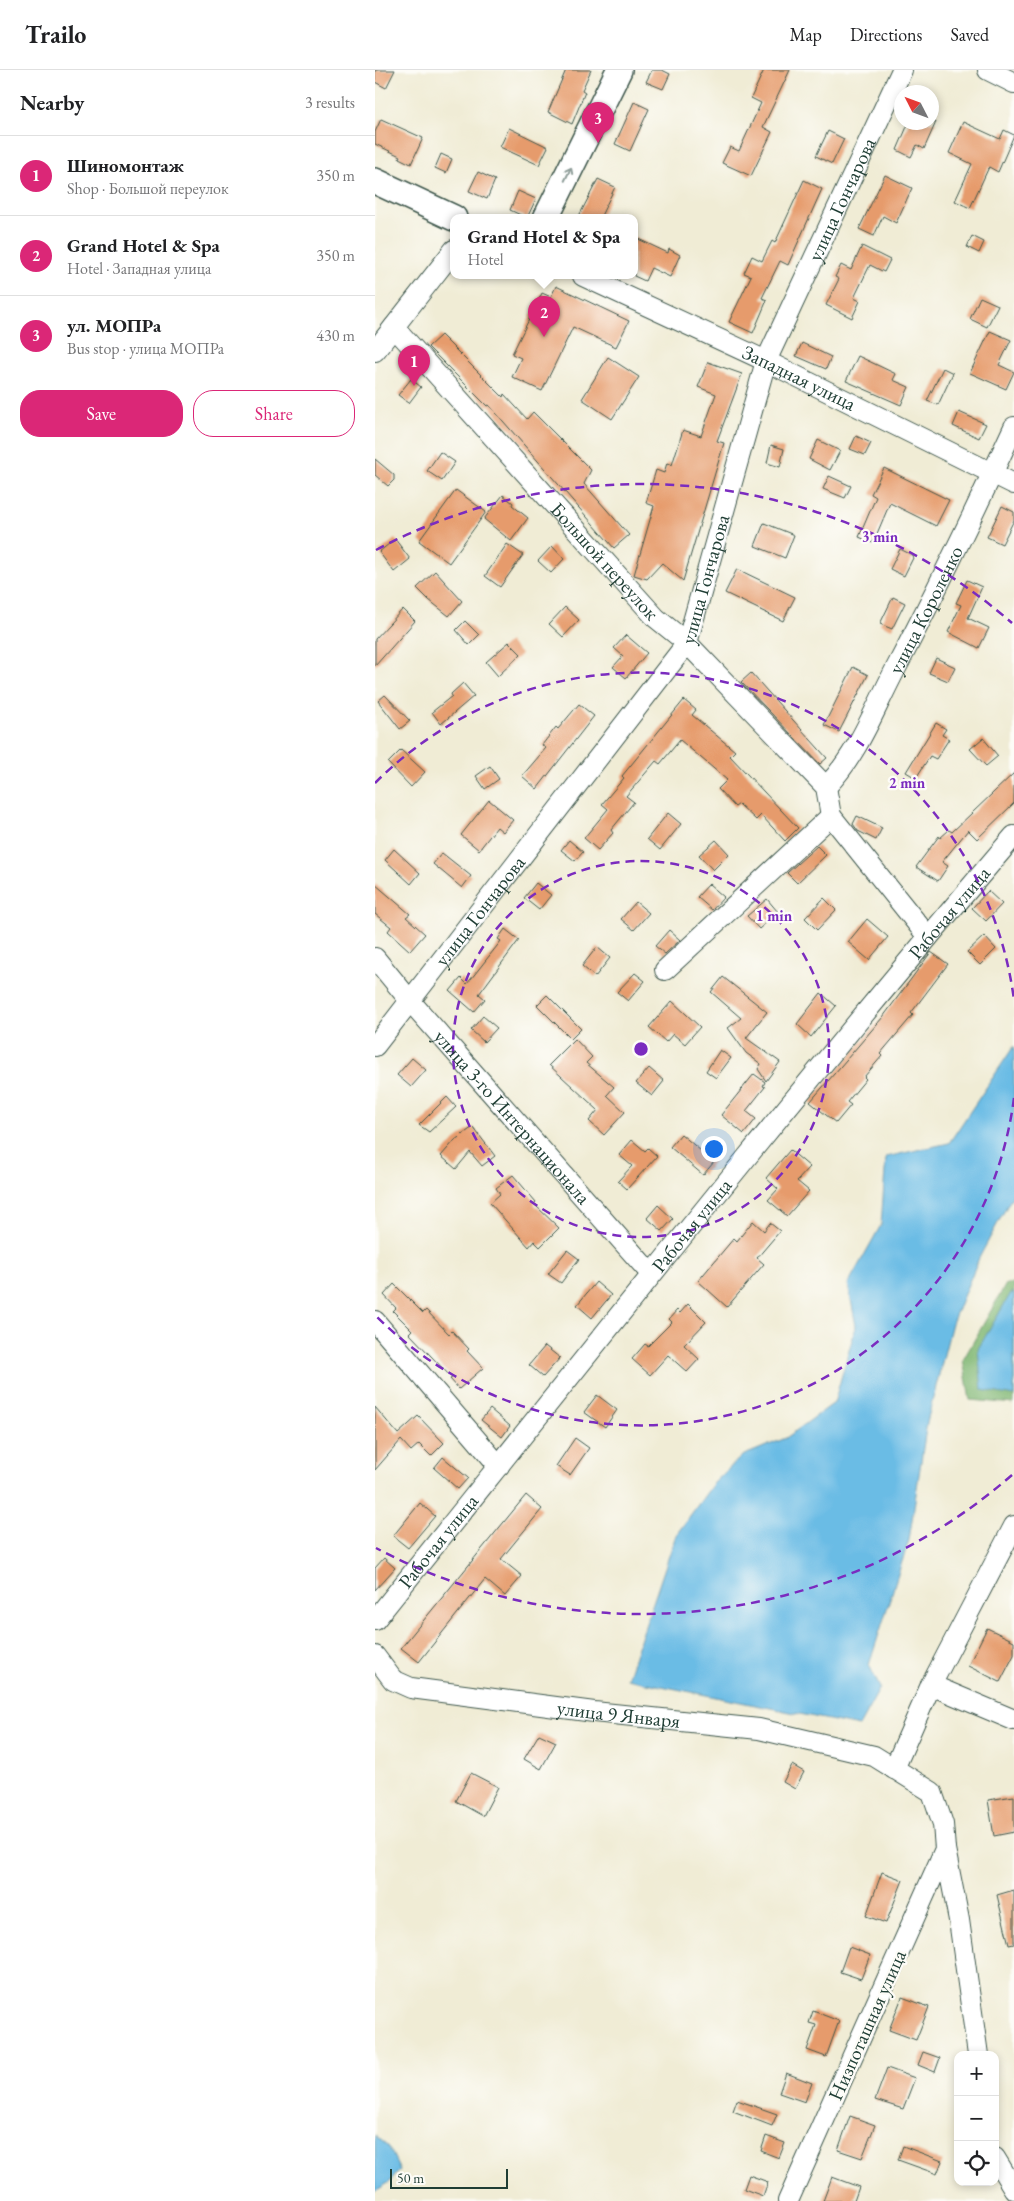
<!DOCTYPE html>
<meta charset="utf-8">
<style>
:root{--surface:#fff;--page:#f6f6f6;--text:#202124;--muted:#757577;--line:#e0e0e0;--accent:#db2777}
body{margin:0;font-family:"EB Garamond",serif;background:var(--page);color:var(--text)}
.controls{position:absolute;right:15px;bottom:15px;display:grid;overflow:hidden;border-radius:10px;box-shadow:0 2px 8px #0003}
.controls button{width:45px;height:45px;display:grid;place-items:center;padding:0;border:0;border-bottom:1px solid var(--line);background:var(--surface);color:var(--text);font:25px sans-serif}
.compass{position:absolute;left:519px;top:15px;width:45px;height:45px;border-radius:50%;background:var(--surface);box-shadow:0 2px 8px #0003;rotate:312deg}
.scale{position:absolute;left:15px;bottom:12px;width:118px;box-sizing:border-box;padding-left:5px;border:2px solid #1f3d34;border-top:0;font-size:14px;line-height:18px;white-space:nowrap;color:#1f3d34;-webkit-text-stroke:4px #fdfcf7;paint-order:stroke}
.you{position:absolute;left:338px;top:1078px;width:18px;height:18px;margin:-12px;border:4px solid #fff;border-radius:50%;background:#1a73e8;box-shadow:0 0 0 8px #1a73e833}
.badge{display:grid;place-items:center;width:32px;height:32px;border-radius:50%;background:var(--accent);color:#fff;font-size:16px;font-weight:700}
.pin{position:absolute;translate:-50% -41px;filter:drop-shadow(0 1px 2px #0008)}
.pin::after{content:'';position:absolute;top:26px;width:18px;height:15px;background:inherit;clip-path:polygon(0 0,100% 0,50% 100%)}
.popup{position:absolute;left:75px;top:144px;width:188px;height:65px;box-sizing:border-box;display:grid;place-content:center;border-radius:10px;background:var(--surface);filter:drop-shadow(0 1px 4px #0005);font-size:16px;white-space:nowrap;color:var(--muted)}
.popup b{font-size:19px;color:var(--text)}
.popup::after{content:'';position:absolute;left:50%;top:100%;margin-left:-10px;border:10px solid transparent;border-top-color:var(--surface)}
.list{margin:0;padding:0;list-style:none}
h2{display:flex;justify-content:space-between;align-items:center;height:65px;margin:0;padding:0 20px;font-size:21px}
h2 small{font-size:16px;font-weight:400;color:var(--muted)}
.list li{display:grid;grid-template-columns:32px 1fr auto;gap:15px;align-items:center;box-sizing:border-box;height:80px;padding:0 20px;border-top:1px solid var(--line)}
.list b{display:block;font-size:19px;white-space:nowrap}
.list p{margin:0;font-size:16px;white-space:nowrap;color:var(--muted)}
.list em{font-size:16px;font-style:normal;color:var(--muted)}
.actions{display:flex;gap:10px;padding:15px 20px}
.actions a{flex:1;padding:11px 0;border:1px solid var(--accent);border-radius:20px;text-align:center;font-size:18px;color:var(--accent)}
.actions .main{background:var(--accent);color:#fff}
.icon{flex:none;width:28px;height:28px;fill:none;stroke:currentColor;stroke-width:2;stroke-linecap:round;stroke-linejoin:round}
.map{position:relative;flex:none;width:639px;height:2131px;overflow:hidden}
header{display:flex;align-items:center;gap:30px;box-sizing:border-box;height:70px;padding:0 25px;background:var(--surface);border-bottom:1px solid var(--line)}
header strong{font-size:24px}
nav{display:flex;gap:28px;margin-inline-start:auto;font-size:18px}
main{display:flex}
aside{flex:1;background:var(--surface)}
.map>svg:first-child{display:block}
.forest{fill:#81b875;stroke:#507a54}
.water{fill:#6abce5;stroke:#447c8c}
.building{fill:#e69b6c}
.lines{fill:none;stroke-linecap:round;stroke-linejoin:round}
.minor-casing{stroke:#3e574c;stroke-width:22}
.major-casing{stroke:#3e574c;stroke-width:28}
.minor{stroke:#fff;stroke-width:20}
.major{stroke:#fff;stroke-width:25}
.oneway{stroke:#8f9e9a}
.ring{fill:none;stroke:#7b2cbf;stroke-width:2.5;stroke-dasharray:9 6}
.labels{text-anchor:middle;stroke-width:4.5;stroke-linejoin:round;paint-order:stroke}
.street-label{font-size:20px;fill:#1f3d34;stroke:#fdfcf7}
.centre{fill:#7b2cbf;stroke:#fdfcf7;stroke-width:2.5}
.ring-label{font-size:15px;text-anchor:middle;font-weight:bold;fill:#7b2cbf;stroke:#fdfcf7;stroke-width:4.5;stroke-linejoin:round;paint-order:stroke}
</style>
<header>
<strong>Trailo</strong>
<nav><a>Map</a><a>Directions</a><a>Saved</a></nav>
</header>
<main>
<aside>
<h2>Nearby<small>3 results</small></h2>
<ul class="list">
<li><span class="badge">1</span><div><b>Шиномонтаж</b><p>Shop · Большой переулок</p></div><em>350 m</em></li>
<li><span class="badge">2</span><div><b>Grand Hotel &amp; Spa</b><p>Hotel · Западная улица</p></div><em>350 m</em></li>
<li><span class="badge">3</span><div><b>ул. МОПРа</b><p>Bus stop · улица МОПРа</p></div><em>430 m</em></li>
</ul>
<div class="actions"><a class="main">Save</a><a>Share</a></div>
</aside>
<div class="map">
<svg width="639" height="2131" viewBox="0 0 639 2131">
<rect width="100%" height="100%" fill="#fdfcf7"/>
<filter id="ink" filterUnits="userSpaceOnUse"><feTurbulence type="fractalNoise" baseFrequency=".02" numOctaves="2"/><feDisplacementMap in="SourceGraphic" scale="10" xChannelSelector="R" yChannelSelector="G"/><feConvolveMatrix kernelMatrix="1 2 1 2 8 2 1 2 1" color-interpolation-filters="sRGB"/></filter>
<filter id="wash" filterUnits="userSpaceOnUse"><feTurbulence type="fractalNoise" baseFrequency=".0096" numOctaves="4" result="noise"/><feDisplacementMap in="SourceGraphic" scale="20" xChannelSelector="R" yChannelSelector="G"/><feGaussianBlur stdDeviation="1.12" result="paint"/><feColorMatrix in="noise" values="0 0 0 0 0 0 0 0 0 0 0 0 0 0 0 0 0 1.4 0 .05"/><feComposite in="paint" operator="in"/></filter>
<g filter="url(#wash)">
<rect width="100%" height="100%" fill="#f0ecd5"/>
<path class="forest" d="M631 1214H639V1334L595 1330 588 1290Z"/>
<g class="water">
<path d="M639 976V1123L604 1188 577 1253 552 1352 534 1470 494 1595 505 1618 484 1656 252 1609 301 1465 338 1414 367 1386 411 1368 459 1333 481 1256 473 1214 506 1155 511 1087 574 1073Z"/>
<path d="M636 1223H639V1326L607 1320 603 1279Z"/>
<path d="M0 2065 14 2077 25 2100 15 2112 0 2121Z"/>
</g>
<g id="blocks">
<g class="building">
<path d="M0 0H20L11 18 0 12Z"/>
<path d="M191 0H216L207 20 210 22 197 54 173 42Z"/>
<path d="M277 0H287L295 4 288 19 271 12Z"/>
<path d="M389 0H415L388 57 397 62 376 106 347 93 355 77 364 81 386 33 376 28Z"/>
<path d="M259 32 274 39 255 81 240 74Z"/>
<path d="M6 49 48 68 36 94 24 88 25 86 0 74V62Z"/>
<path d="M534 52H561L549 79 542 75 536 87 522 80Z"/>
<path d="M588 52 625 69 629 60 639 65 623 102 614 97 595 138 580 131 597 94 574 83Z"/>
<path d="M134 58 173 77 164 95 125 77Z"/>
<path d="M453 61 469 69 457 94 441 86Z"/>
<path d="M66 84 77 89 71 103 60 98Z"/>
<path d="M103 102 120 110 112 129 94 121Z"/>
<path d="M510 105 537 118 521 153 508 146 499 166 484 159Z"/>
<path d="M223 109 240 117 225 148H203Z"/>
<path d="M429 110 447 119 413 195 405 191 387 228 392 230 378 263 354 252 376 206 369 203 377 186 387 191 397 171 400 173Z"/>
<path d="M143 121 161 129 152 148 135 140Z"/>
<path d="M597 166 609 172 604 183 592 177Z"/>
<path d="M259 167 293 183 294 179 305 185 295 207 276 198 270 211 259 206Z"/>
<path d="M487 176 515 190 509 202 495 195 479 228 485 231 477 248 451 235 464 209 460 207 466 195 476 200Z"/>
<path d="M181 216 254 251 241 277 198 257 167 321 137 307 146 288 137 284 167 223 176 227Z"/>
<path d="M605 227 623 235 612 257 595 249Z"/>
<path d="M615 261 636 270 624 295 639 302 631 319 595 303Z"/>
<path d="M66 265 128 327 129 324 152 349 158 342 216 400 209 414 254 465 239 478 114 335 112 336 53 277Z"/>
<path d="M427 273 456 287 451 299 421 286Z"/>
<path d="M483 286 521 304 518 310 534 317 526 335 471 311Z"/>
<path d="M233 287 264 307 237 349 207 329Z"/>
<path d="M333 292 367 304 342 371 349 373 308 511 287 493 272 509 259 505 279 436 271 433 281 400 289 403 292 393 297 395 308 360 326 366 341 324 323 317Z"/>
<path d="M568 298 578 303 563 335 552 331Z"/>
<path d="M36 309 46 317 34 333 23 325Z"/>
<path d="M584 342 611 354 604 368 578 356Z"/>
<path d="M481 366 496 373 490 385 475 379Z"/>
<path d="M443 370 465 381 455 400 434 389Z"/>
<path d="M396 375 409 379 405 397 392 393Z"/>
<path d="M65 382 80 392 67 411 52 401Z"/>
<path d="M0 389 19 405V410L13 416 0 405Z"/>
<path d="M509 398 574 430 561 456 515 433 498 473 484 467 501 427 496 424Z"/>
<path d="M454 406 476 416 470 428 448 419Z"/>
<path d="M81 420 111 442 74 493 44 471Z"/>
<path d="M128 425 138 433 137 435 153 448 136 471 109 449Z"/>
<path d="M627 436 639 442V450L627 474 612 467Z"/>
<path d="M389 453 419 465 410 488 380 476Z"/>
<path d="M20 469 35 489 19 502 4 482Z"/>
<path d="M132 474 148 485 125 517 110 506Z"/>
<path d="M177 476 189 489 176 503 163 491Z"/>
<path d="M525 479 539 486 529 506 515 499Z"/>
<path d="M362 499 420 527 408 551 350 523Z"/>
<path d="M60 501 87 531 74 546 54 530 42 518Z"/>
<path d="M592 510 607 517 593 548 614 558 604 578 573 562 586 535 581 533Z"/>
<path d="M518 527 530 533 517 559 505 554Z"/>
<path d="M190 537 204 550 188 567 174 554Z"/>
<path d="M28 539 40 551 0 596V569Z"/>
<path d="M90 551 104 565 94 575 81 560Z"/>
<path d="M251 565 272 583 251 608 238 597 248 586 239 578Z"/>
<path d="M134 572 146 584 123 606 111 592Z"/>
<path d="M561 588 580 597 573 611 554 603Z"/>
<path d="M478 597 493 605 464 662 449 655Z"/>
<path d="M376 603 452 688 445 694 366 612Z"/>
<path d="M88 613 99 626 66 654 57 642 77 626 76 624Z"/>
<path d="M10 625 35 651 25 659 3 631Z"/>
<path d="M309 630 321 640 317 645 360 681 355 686 423 758 410 771 386 745 381 750 364 734 360 737 343 719 352 710 305 670 285 694 281 691 251 726 259 732 236 760 238 763 223 780 209 768 233 739 227 734 249 708 247 706Z"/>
<path d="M204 634 219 646 162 719 147 706 171 678 167 675 181 657 183 659Z"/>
<path d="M561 653 571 659 567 665 574 669 561 689 555 686 541 708 531 702Z"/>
<path d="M608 668 623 686 611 696 595 679Z"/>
<path d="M26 680 50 702 36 717 13 693Z"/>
<path d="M115 696 124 709 110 719 101 706Z"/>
<path d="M639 703V733L602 769 593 760 567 792 573 796 563 811 541 797 564 766 565 768 574 760 577 762Z"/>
<path d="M114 730 138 750 128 762 122 757 104 780 86 765Z"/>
<path d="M293 743 306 754 285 780 272 769Z"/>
<path d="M482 746 507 758 501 770 483 761 478 754Z"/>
<path d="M194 770 208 782 200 791 186 780Z"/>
<path d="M341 770 354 784 338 800 324 785Z"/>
<path d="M442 776 451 785 422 813 412 803Z"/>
<path d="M19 779 45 803 36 814 10 790Z"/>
<path d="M67 783 96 806 87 818 58 794Z"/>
<path d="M161 813 176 825 164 840 149 828Z"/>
<path d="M0 814 35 844 31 847 50 864 35 881 13 861 16 857 0 844Z"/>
<path d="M334 814 349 827 337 840 322 827Z"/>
<path d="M613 821 627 834 611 851 597 838Z"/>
<path d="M449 828 461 840 442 860 430 848Z"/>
<path d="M392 829 403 842 384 859 372 846Z"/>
<path d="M261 832 274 843 259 860 246 849Z"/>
<path d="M492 849 513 867 494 890 473 872Z"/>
<path d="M130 859 144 870 104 924 110 929 99 942 75 921 86 908 92 914 126 871 123 869Z"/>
<path d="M294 860 305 870 290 884 280 876Z"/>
<path d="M609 866 621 879 605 895 592 882Z"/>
<path d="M222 877 235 888 220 907 207 896Z"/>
<path d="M556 882 573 894 536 943 538 945 505 984 507 986 489 1007 491 1009 472 1032 476 1035 461 1053 435 1032 508 947Z"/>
<path d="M260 903 270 911 253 931 242 922Z"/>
<path d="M348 907 392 942 371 968 405 992 391 1011 383 999 386 994 371 983 353 958 366 948 336 922Z"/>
<path d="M446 923 461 936 436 967 422 954Z"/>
<path d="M172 925 206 959 196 969 162 935Z"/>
<path d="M297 931 325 957 310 974 298 964 291 972 274 957Z"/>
<path d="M108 946 122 958 109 972 96 960Z"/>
<path d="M200 969 217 987 211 993 239 1017 232 1025 250 1042 229 1065 214 1051 223 1040 174 995Z"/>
<path d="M345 980 356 988 341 1008 331 1001Z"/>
<path d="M37 988 51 1000 36 1017 22 1005Z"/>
<path d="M274 998 289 1011 277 1026 261 1013Z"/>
<path d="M379 1004 390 1012 388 1016 390 1017 371 1041 381 1049 369 1064 346 1045Z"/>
<path d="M72 1027 81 1037 54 1062 44 1055Z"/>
<path d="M98 1057 120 1086 107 1096 95 1082 81 1099 66 1086 80 1070Z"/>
<path d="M306 1064 339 1092 328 1105 295 1077Z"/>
<path d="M257 1070 270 1081 273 1078 282 1086 252 1119 243 1111 257 1096 244 1085Z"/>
<path d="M415 1080 435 1097 422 1111 434 1121 412 1146 393 1130 403 1119 391 1108Z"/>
<path d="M138 1105 161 1132 159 1134 184 1158 165 1177 159 1171 154 1177 115 1133 125 1124 121 1118Z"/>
<path d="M283 1135 298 1149 287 1161 272 1148Z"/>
<path d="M378 1151 389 1161 395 1153 405 1161 382 1188 389 1194 352 1237 323 1211 359 1168 362 1171Z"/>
<path d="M192 1180 204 1189 186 1213 173 1204Z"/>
<path d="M221 1212 236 1225 217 1248 202 1235Z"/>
<path d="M19 1214 48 1243 51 1240 74 1264 77 1261 94 1279 92 1281 108 1298 84 1319 75 1309 77 1308 34 1263 37 1260 18 1241 21 1238 9 1225Z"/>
<path d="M313 1234 331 1252 309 1275 324 1289 312 1302 293 1285 275 1305 257 1289 270 1274 273 1276 297 1252 294 1249 302 1240 305 1243Z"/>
<path d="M170 1276 185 1288 168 1307 154 1295Z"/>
<path d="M222 1325 242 1340 230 1357 209 1342Z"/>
<path d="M0 1337 23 1364 43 1346 69 1373 56 1386 44 1374 36 1381 26 1370 0 1400Z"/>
<path d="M115 1339 135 1356 127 1367 106 1350Z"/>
<path d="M200 1368 214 1378 195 1405 181 1396Z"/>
<path d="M68 1387 93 1408 83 1419 59 1398Z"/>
<path d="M151 1425 167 1439 126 1489 147 1506 130 1526 110 1509 44 1592 26 1578Z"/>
<path d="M45 1433 60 1446 33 1478 18 1466Z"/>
<path d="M9 1488 20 1498 0 1520V1498Z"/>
<path d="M612 1558 639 1571V1585L625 1612 593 1596Z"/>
<path d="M164 1664 181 1672 166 1699 149 1689Z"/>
<path d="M417 1695 429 1702 420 1719 408 1712Z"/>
<path d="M96 1703 123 1717 108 1746 81 1731Z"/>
<path d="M639 1726V1762L619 1766 613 1730Z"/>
<path d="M507 1802 528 1810 511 1853 491 1846Z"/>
<path d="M639 1820V1874L634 1875 622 1825Z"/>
<path d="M474 1877 495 1885 486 1909 465 1902Z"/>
<path d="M527 1927 554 1937 541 1970 514 1960Z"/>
<path d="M438 1941 464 1951 451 1987 432 1980 441 1955 434 1953Z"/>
<path d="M548 1982 565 1988 560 2002 543 1995Z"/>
<path d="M512 1998 540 2008 528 2039 500 2030Z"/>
<path d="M411 2003 437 2013 430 2032 404 2023Z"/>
<path d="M362 2030 402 2044 397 2056 358 2041Z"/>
<path d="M475 2046 500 2055 487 2088 463 2080Z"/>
<path d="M391 2066 410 2073 404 2088 386 2081Z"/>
<path d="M528 2076 567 2091 562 2104 523 2090Z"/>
<path d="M374 2105 393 2112 388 2126 369 2119Z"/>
<path d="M457 2107 484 2117 479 2131H448Z"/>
</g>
</g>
</g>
<g filter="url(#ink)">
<use href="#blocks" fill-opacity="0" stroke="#3e574c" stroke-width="1"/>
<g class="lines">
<g class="minor-casing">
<g id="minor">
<path d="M613 0 639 13"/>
<path id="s1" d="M208 206 391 291 639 414"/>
<path id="s2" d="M19 257 281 548 312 573 451 717 456 746 553 867"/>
<path d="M0 281 79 180"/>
<path id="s3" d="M451 717C483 684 499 640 520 600 562 520 601 439 639 357"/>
<path id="s4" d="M0 888 36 932 276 1204"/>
<path d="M290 900 456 746"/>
<path id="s5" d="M0 976 312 573 391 291 527 0"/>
<path d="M0 1251 124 1396"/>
<path id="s6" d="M0 1550C211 1287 420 1022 639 766"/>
<path id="s7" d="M0 1586 18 1610 36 1618 219 1642 384 1659 499 1686 557 1722 568 1754 570 1779 413 2131"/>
<path d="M556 1615 639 1650"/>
<path d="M519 1699 556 1615 639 1456"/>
<path d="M570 1779 584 1850 603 1985"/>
<path d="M620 2088 639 2119"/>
</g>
</g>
<g class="major-casing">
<g id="major">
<path d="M0 111 79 148"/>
<path d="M171 148 244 0"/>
</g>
</g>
<use href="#minor" class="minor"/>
<use href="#major" class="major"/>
</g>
<defs><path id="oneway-shaft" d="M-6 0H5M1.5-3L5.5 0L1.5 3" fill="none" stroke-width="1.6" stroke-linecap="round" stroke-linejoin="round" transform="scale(1.25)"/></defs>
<use class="oneway" href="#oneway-shaft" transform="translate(193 104) rotate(-64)"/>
</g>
<g class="ring">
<circle cx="266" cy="979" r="188"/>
<path d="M639 1028A376 376 0 0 1 0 1245M0 713A376 376 0 0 1 639 930"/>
<path d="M637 1405A565 565 0 0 1 1 1478M1 480A565 565 0 0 1 637 553"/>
</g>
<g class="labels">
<g class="street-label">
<text dy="7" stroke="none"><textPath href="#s5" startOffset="981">улица Гончарова</textPath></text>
<text dy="7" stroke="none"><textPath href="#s1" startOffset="239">Западная улица</textPath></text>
<text dy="7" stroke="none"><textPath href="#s2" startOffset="315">Большой переулок</textPath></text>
<text dy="7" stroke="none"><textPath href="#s5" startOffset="576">улица Гончарова</textPath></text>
<text dy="7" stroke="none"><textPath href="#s3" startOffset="204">улица Короленко</textPath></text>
<text dy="7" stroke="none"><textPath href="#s5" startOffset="171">улица Гончарова</textPath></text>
<text dy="7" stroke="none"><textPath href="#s6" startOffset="911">Рабочая улица</textPath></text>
<text dy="7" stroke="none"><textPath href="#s4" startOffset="210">улица 3-го Интернационала</textPath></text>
<text dy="7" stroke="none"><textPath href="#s6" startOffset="506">Рабочая улица</textPath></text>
<text dy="7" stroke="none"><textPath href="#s6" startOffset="101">Рабочая улица</textPath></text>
<text dy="7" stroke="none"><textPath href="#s7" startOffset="259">улица 9 Января</textPath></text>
<text transform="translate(492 1955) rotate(-66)" y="7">Низпоташная улица</text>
</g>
</g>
<circle cx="266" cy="979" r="8" class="centre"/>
<g class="ring-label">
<text x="505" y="472">3 min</text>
<text x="532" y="718">2 min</text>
<text x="399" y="851">1 min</text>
</g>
</svg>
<div class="controls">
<button>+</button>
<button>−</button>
<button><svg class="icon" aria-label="locate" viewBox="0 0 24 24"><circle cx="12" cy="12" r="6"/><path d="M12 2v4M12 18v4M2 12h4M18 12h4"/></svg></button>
</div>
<svg class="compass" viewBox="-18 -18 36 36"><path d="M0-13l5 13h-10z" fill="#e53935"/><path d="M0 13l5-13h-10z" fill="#757577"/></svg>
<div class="scale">50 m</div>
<div class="you"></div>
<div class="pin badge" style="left:39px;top:316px">1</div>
<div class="pin badge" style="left:169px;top:267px">2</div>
<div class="popup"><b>Grand Hotel &amp; Spa</b>Hotel</div>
<div class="pin badge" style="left:223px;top:73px">3</div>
</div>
</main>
